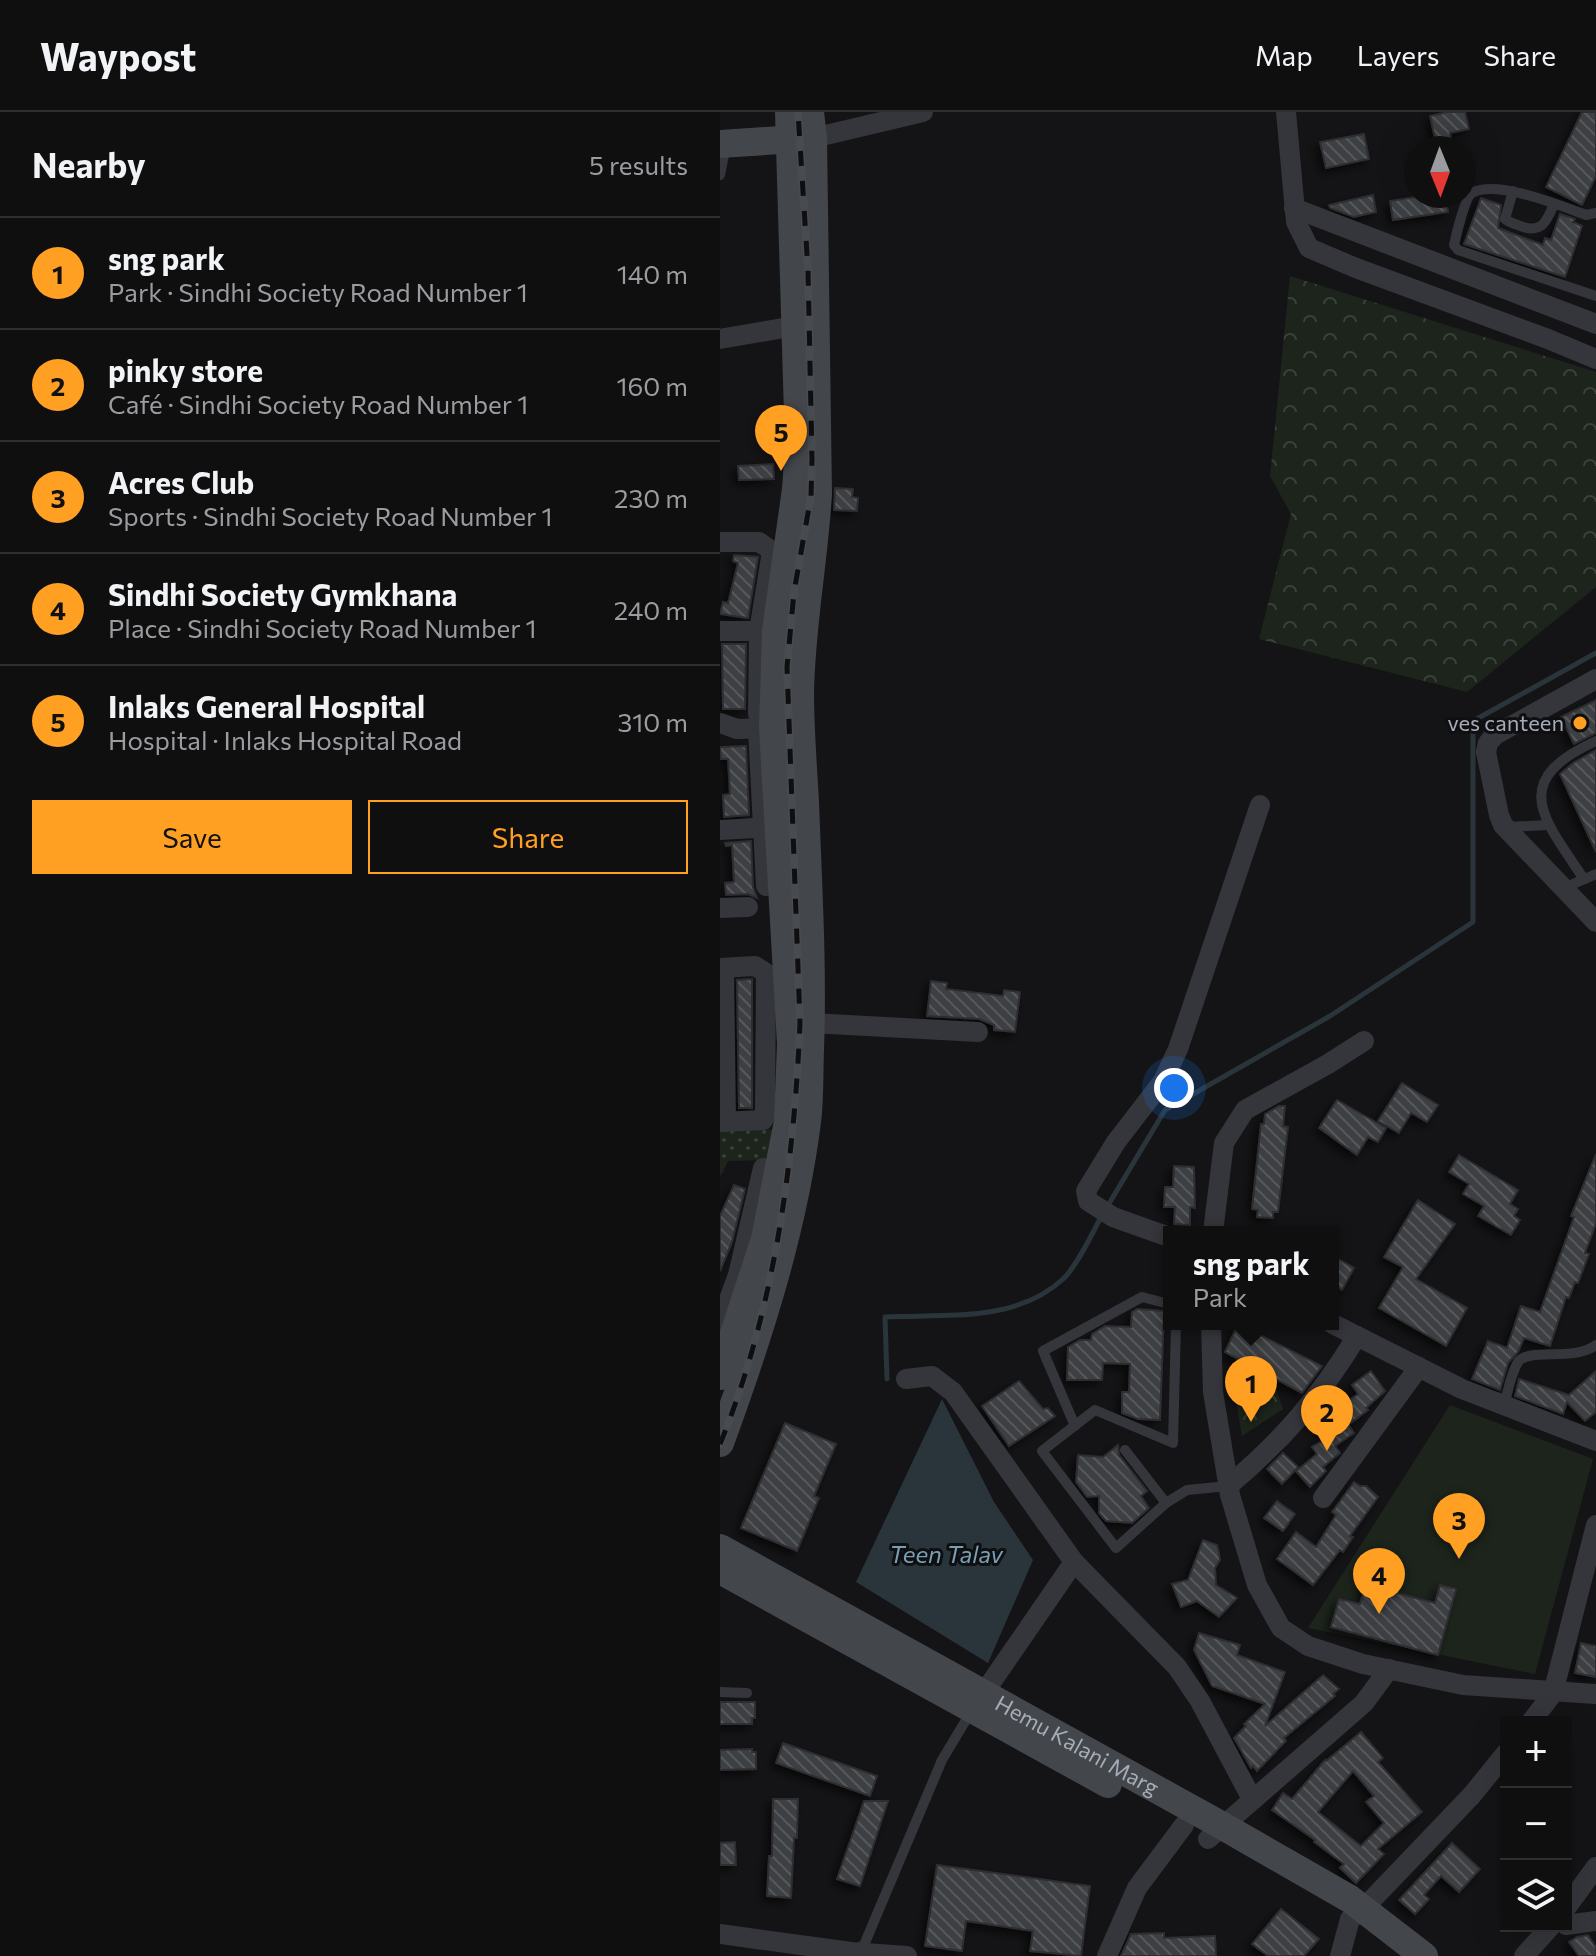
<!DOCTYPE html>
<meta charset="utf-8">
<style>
:root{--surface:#0f0f10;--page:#1d1d1e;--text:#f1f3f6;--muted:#9b9c9f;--line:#2f2f30;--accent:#ffa023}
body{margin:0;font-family:Commissioner,sans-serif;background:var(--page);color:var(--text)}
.controls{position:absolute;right:24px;bottom:24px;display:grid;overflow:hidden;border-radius:0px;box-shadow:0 8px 32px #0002}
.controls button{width:72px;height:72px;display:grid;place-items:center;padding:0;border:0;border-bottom:2px solid var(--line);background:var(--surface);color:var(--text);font:40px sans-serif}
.compass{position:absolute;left:684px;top:24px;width:72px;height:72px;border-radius:50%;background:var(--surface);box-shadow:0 8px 32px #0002;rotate:179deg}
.you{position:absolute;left:454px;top:976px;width:28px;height:28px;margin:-20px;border:6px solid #fff;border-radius:50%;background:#1a73e8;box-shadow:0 0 0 12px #1a73e833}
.badge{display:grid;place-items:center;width:52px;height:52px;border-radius:50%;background:var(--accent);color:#111;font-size:26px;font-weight:700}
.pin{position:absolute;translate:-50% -66px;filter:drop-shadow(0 2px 4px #0008)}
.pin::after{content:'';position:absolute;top:42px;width:28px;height:24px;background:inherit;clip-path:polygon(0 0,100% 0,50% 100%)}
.popup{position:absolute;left:443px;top:1114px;width:176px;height:104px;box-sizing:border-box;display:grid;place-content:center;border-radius:0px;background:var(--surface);filter:drop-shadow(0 2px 6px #0005);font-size:26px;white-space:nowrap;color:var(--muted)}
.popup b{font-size:30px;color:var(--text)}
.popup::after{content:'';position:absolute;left:50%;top:100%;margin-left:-16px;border:16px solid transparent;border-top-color:var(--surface)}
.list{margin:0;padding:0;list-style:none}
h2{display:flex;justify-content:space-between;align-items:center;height:104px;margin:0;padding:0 32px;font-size:34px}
h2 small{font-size:26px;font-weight:400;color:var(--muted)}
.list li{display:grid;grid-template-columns:52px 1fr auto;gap:24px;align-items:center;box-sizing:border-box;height:112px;padding:0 32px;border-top:2px solid var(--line)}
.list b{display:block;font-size:30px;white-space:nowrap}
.list p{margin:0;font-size:26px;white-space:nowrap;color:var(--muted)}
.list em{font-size:26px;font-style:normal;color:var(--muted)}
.actions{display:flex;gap:16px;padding:24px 32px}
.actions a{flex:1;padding:18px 0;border:2px solid var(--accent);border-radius:0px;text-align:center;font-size:28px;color:var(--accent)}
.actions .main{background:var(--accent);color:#111}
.icon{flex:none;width:44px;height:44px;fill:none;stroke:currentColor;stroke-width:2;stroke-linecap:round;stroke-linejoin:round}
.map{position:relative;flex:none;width:876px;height:1844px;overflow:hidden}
header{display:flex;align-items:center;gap:48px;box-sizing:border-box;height:112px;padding:0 40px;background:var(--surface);border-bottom:2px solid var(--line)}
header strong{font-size:38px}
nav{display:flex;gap:44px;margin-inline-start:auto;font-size:28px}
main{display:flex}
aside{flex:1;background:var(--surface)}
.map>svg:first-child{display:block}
.grass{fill:url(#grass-dots)}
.park{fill:url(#park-crowns)}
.garden{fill:#1c241c}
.water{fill:#29353b}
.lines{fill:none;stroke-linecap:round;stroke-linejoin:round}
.stream{stroke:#29353b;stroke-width:5}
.building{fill:url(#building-back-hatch);stroke:#2e2e32;stroke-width:2;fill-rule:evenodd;filter:url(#shadow)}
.lane{stroke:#35363b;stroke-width:10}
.street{stroke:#35363b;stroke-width:20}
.secondary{stroke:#43464b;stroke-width:28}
.rail-casing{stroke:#484b50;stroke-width:8}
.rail{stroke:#0f0f11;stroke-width:5;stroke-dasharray:15;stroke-linecap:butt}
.poi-dot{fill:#ffa023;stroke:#0f0f11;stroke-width:3}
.labels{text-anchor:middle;stroke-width:6;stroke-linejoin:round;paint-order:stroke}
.poi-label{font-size:22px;fill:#a5acb7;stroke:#0f0f11;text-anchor:end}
.street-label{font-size:22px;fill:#a5acb7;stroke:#0f0f11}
.water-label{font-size:24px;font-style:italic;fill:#799fb5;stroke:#0f0f11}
</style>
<header>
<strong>Waypost</strong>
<nav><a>Map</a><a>Layers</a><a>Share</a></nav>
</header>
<main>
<aside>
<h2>Nearby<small>5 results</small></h2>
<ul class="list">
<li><span class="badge">1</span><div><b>sng park</b><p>Park · Sindhi Society Road Number 1</p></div><em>140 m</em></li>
<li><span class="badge">2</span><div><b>pinky store</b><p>Café · Sindhi Society Road Number 1</p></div><em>160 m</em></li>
<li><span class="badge">3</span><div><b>Acres Club</b><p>Sports · Sindhi Society Road Number 1</p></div><em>230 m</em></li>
<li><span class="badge">4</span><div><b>Sindhi Society Gymkhana</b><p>Place · Sindhi Society Road Number 1</p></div><em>240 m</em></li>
<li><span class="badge">5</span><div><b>Inlaks General Hospital</b><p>Hospital · Inlaks Hospital Road</p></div><em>310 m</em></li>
</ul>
<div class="actions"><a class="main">Save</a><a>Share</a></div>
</aside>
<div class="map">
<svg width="876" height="1844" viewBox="0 0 876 1844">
<defs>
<pattern id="grass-dots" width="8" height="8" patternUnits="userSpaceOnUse" patternTransform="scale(2)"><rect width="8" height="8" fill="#1c241c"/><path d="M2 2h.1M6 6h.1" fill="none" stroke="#3a413b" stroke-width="1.8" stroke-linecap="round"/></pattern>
<pattern id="park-crowns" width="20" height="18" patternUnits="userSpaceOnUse" patternTransform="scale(2)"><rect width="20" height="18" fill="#1c241c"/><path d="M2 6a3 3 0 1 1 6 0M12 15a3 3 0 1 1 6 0" fill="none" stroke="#3a413b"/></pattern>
<pattern id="building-back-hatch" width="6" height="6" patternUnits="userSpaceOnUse" patternTransform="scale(2)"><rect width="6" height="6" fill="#3e3f43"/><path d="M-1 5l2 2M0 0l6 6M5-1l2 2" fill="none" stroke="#57585c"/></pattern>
<filter id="shadow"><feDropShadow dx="-4.5" dy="4.5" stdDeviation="4" flood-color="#0009"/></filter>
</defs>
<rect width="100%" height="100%" fill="#141416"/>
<path class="grass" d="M58 1017 50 1048 8 1049 0 1065V1019Z"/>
<g class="park">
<path d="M570 164 876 260V475L747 580 539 527 571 402 550 364Z"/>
<path d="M513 1270 554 1271 563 1297 522 1324Z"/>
</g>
<path class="garden" d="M730 1293 873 1347 815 1562 588 1516Z"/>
<path class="water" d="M222 1287 274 1390 313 1448 268 1551 136 1470Z"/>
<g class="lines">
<g class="stream">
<path d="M387 1095 445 998 610 904 753 810V609L876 541"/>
<path d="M167 1267 165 1205C224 1202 296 1211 343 1167 356 1156 373 1120 382 1103"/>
</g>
</g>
<g class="building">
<path d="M728 0H745L749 17 730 21 732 36H717L710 4Z"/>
<path d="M862 0H876V64L862 93 826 75Z"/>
<path d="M644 22 649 47 606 56 600 30Z"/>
<path d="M653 83 656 100 634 105 610 96 609 93Z"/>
<path d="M702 84H725L728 100 673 108 670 89Z"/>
<path d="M761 86 781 93 778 116 823 133 825 126 831 128 840 102 855 107 853 110 862 114 845 165 744 132Z"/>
<path d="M53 352 54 367 19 368 18 354Z"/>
<path d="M115 376 133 377 132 385 138 386 137 399 114 398Z"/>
<path d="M14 443 38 445 28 506 0 502 3 490 8 491 18 451 13 449Z"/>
<path d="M2 532H26L25 597H3Z"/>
<path d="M876 588V621L854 632 841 605Z"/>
<path d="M26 634 29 703 4 705 3 683 10 682 8 647H1L0 635Z"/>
<path d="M876 638V740L840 662 853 651Z"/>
<path d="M31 729 33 775 37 786 28 782 6 783 5 771 14 770 12 733 6 734 5 731Z"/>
<path d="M32 867V996H19L17 868Z"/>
<path d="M211 869 227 871 226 877 283 884 284 878 300 880 295 920 274 918V913L259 907 207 904Z"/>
<path d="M682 971 718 993 707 1010 691 1001 679 1021 658 1009Z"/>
<path d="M617 988 666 1016 658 1030 648 1025 637 1043 599 1016Z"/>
<path d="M559 994H565L563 1014 568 1015 558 1100H553V1106L537 1105 538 1098 532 1097 541 1012H544L545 1002Z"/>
<path d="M876 1042V1111L865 1141 869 1142 858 1171 855 1170 849 1186 846 1185 830 1234 804 1226 798 1240 788 1251 780 1278 752 1267 768 1229 787 1236 801 1194 820 1200 854 1105 851 1104Z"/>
<path d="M739 1043 798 1078 790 1092 798 1097 794 1104 800 1108 791 1123 758 1104 764 1094 743 1082 749 1072 729 1060Z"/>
<path d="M454 1054 474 1055 475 1096 470 1095V1113L454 1112 455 1095H444L445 1075H453Z"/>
<path d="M14 1073 25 1077 12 1130 0 1159V1104Z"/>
<path d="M698 1088 735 1112 696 1167 747 1196 726 1234 659 1196 683 1155 664 1145Z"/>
<path d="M613 1144 634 1156 622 1178 613 1173Z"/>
<path d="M417 1197 444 1199 440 1308 418 1307 402 1301V1280H409L410 1252 383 1251 382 1268H347L348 1235 360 1228H371L372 1222 385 1214 411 1215 412 1200Z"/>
<path d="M518 1212 602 1254 582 1281 505 1240Z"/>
<path d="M651 1259 665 1279 646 1296 648 1298 631 1311 619 1295 638 1282 632 1273Z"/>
<path d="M876 1259V1300L865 1309 847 1290 843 1302 795 1284 799 1267 849 1283Z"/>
<path d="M299 1269 323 1297 328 1296 335 1304 289 1334 262 1294Z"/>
<path d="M623 1304 634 1321 615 1334 620 1341 603 1355 606 1359 590 1375 576 1359 597 1342 592 1335 611 1323 606 1315Z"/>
<path d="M65 1311 116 1332 94 1384 99 1386 77 1439 21 1416Z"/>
<path d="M398 1333 399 1343 427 1379 421 1384 429 1396 412 1411 386 1409 379 1401V1384L367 1385 356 1370 358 1343 383 1345Z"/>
<path d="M563 1341 578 1355 562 1372 547 1357Z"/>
<path d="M634 1370 640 1374H646L658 1385 630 1424 633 1425 623 1440 620 1438 593 1473 557 1447 576 1420 596 1435 616 1403 612 1400Z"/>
<path d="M557 1389 575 1402 563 1419 544 1406Z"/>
<path d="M483 1428 497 1433 499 1441 500 1448 495 1456 496 1473 517 1486 499 1505 477 1489 461 1495 452 1472 468 1468Z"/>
<path d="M660 1463 673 1466 670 1476 678 1478 677 1481 715 1491 720 1473 736 1477 718 1543 611 1515 619 1487 640 1492 646 1470 658 1473Z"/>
<path d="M479 1521 520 1533 517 1543 565 1560 545 1614 603 1563 619 1577 613 1582 615 1584 564 1626 566 1629 537 1659 533 1654 531 1656 514 1626 526 1614 524 1612 545 1592 492 1574 474 1538Z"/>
<path d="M861 1531 876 1534V1565L855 1561Z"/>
<path d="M0 1590H35V1606H32V1612H0Z"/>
<path d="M641 1620 663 1646 658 1650 702 1700 658 1737 664 1742 636 1771 620 1756 624 1752 594 1730 595 1728 552 1698 563 1681 572 1687 605 1648 606 1649ZM633 1659 654 1684 646 1690 664 1711 641 1734 598 1700Z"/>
<path d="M63 1631 157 1664 150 1684 56 1651Z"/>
<path d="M32 1637V1640H36V1657L0 1658V1638Z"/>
<path d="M53 1687H78L77 1726H74L71 1786 47 1784 49 1744H52Z"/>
<path d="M144 1689H168L140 1774 117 1767Z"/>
<path d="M15 1730 16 1753H0V1731Z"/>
<path d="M732 1731 760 1757 739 1780 721 1764 704 1783 709 1787 695 1802 679 1788Z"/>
<path d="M217 1753 370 1774 361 1844 310 1839 313 1819 246 1809 242 1839 205 1834Z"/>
<path d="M561 1797 599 1827 584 1844H548L532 1832Z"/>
<path d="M444 1821V1826L495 1824 496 1844H401L411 1822Z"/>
<path d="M868 1823 876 1835V1844H859L849 1830 857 1825Z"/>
</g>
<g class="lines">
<g class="lane">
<path d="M0 63 6 33"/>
<path d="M793 79 785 107C790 111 796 112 803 115 823 121 827 108 834 92"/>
<path d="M876 101 866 103C842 94 776 67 752 81 745 85 736 124 734 133L738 138 876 184"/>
<path d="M786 715 828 713"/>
<path d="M864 767C823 706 788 669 876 629"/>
<path d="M844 776 876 762"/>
<path d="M784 1293C788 1280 791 1261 798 1250 809 1235 854 1250 876 1233"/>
<path d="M355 1314 323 1239 422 1185 449 1192"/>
<path d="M405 1338 446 1391 396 1436 322 1339 375 1298 453 1331 456 1212"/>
<path d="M446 1391 467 1378 508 1374"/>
<path d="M0 1580 27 1581"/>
<path d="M136 1837 144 1833 222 1648 252 1598"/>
</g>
<g class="street">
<path d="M566 0 576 110 589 136 636 156 828 227 876 247"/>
<path d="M93 26 203 0"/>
<path d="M574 96 876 212"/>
<path d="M0 227 87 212"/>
<path d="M0 430H39L52 439 39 519 38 602"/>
<path d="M0 519H52"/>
<path d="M876 567 775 623 768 631 766 640 779 703 783 713 876 810"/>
<path d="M0 611 17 617 51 616"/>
<path d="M38 617 46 774"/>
<path d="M0 718 54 715"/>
<path d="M0 796 28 795"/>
<path d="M0 856 35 854 46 861 45 1004 43 1008 0 1010"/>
<path d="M4 856 6 1010"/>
<path d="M91 911 258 920"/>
<path d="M493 1120 504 1031 525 998 608 952 644 929"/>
<path d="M449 1125 393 1105 368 1089 366 1079 396 1030 443 969 458 937 540 693"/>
<path d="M0 1212 18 1163 43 1056"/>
<path d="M491 1212 493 1280 510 1383 537 1473 561 1516 588 1534 643 1552 743 1573 876 1582"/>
<path d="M613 1212 742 1277 876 1329"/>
<path d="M186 1267 212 1264 233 1280 354 1450 257 1591"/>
<path d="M508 1374C563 1328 600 1285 637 1224"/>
<path d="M603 1386 699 1255"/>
<path d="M354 1450 457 1555 480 1589 532 1687"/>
<path d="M811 1610 833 1581 876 1413"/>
<path d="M488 1727 644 1591 669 1557"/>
<path d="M846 1796 876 1755"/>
<path d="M846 1813 876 1809"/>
<path d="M0 1822 131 1840 187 1844"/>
<path d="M387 1844 417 1776 464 1713"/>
<path d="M620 1844 630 1807 643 1797 752 1683 786 1641"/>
<path d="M804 1844 831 1814"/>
</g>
<g class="secondary">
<path d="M0 32 91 26"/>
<path d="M0 1264 45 1127 68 1009 71 932 53 616 56 519 76 377 79 336 69 0"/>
<path d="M0 1331C38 1227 73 1120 87 1010 90 987 89 962 90 938 93 855 88 772 85 690 83 654 80 617 80 581 81 514 94 449 98 382L93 26 90 0"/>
<path id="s1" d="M0 1436 501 1713 630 1787 704 1844"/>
<path d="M0 1458 388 1672"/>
</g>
<g class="rail-casing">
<path id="rail" d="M0 1332C54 1200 74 1053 80 911L67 555 74 480 91 384 92 347 88 158 78 0"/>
</g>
<use href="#rail" class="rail"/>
</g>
<circle class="poi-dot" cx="860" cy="611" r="8"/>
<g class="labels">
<g class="poi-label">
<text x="844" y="619">ves canteen</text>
</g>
<g class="street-label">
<text dy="8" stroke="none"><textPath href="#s1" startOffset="408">Hemu Kalani Marg</textPath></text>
</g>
<g class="water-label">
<text x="226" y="1451">Teen Talav</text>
</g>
</g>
</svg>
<div class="controls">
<button>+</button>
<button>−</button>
<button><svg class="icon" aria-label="layers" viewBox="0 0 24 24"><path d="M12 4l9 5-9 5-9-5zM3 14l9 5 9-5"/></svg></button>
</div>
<svg class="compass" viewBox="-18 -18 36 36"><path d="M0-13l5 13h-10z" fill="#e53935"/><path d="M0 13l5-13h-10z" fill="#9b9c9f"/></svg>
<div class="you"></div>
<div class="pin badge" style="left:531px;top:1310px">1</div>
<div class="popup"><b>sng park</b>Park</div>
<div class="pin badge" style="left:607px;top:1339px">2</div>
<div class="pin badge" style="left:739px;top:1447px">3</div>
<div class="pin badge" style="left:659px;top:1502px">4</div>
<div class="pin badge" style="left:61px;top:359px">5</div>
</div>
</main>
